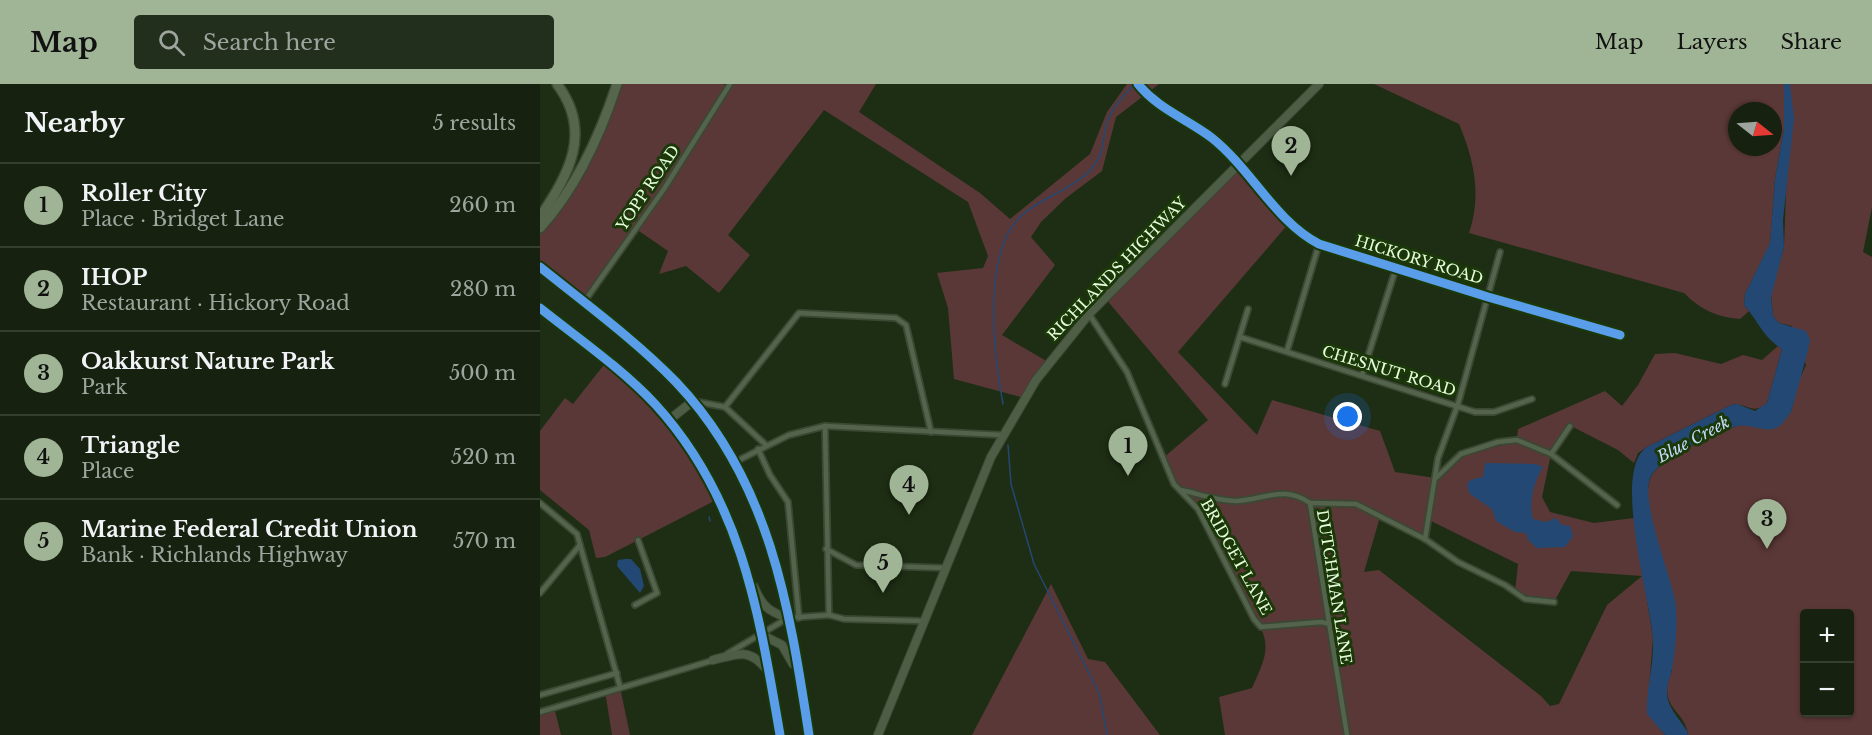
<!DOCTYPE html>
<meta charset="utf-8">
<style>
:root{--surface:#16220f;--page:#232f1d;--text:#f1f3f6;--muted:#9ea49e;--line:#353f2f;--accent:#a0b596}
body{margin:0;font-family:"Libre Baskerville",serif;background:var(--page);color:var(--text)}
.controls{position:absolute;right:18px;bottom:18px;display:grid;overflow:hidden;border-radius:6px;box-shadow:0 2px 4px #0004}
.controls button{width:54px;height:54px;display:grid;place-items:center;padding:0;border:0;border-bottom:2px solid var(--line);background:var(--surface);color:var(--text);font:30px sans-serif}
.compass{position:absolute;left:1188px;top:18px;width:54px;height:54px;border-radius:50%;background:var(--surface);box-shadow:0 2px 4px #0004;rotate:107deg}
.you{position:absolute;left:808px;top:333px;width:21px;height:21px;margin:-15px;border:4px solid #fff;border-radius:50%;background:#1a73e8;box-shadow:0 0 0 9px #1a73e833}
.badge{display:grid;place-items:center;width:39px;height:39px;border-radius:50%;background:var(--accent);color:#111;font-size:20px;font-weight:700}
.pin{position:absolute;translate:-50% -50px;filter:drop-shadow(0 2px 3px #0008)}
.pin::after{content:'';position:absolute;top:32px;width:21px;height:18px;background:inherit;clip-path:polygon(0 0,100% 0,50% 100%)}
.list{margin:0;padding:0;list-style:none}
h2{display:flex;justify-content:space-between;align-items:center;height:78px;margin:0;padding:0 24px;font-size:26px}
h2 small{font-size:20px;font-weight:400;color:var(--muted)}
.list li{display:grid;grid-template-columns:39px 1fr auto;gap:18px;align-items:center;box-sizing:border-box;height:84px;padding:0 24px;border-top:2px solid var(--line)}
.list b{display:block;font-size:22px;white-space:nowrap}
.list p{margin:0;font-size:20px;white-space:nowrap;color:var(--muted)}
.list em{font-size:20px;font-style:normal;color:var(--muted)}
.icon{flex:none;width:33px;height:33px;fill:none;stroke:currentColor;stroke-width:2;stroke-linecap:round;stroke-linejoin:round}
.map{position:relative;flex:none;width:1332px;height:651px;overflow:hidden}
header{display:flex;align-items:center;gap:36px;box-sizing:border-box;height:84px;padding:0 30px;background:var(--accent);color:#111}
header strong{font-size:28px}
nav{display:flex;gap:33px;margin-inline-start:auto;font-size:21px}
.search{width:420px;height:54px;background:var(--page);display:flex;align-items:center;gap:15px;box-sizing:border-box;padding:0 21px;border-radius:6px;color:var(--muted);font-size:22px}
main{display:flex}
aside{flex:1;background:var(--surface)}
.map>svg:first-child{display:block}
.green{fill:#5a3837;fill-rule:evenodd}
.water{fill:#234873}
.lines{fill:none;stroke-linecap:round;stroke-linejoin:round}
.stream{stroke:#234873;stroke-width:1.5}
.minor-casing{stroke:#3b4833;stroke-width:8}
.primary-casing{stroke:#3b4833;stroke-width:10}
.motorway-casing{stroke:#3b4833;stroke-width:12}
.minor{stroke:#53634c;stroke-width:4.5}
.primary{stroke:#4e5e46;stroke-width:8}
.motorway{stroke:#55664c;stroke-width:9}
.cycleway-casing{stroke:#1b3809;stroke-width:13}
.cycleway{stroke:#5a9eea;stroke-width:9}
.labels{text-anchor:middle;stroke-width:6;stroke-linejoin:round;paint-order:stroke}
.street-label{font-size:15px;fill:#e6fddc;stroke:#1b3809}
.water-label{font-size:16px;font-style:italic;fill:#c5dcfb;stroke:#1b3809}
</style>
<header>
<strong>Map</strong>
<div class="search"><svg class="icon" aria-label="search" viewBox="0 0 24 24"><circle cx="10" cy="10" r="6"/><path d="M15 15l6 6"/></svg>Search here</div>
<nav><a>Map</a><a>Layers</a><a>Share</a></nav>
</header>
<main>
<aside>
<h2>Nearby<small>5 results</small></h2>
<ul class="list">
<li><span class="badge">1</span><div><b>Roller City</b><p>Place · Bridget Lane</p></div><em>260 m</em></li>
<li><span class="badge">2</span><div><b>IHOP</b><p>Restaurant · Hickory Road</p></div><em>280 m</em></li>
<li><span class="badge">3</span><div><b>Oakkurst Nature Park</b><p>Park</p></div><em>500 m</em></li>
<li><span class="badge">4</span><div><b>Triangle</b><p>Place</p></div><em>520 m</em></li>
<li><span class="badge">5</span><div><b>Marine Federal Credit Union</b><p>Bank · Richlands Highway</p></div><em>570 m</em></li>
</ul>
</aside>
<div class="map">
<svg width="1332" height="651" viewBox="0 0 1332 651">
<rect width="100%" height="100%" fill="#1e2e14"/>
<g class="green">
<path d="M77 0H183L188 3 190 0H336L319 28 440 109 470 135 550 70 567 28 587 0H619L576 33 562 87 526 114 501 138 491 153 515 181 462 251 508 278 484 314 414 295 408 224 397 189 443 184 448 172 428 118 284 26 188 151 210 171 179 209 146 182 119 190 128 167 96 145 44 218 0 183V144L26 110Z"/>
<path d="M834 0H1244V45L1235 95 1230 160 1205 210 1204 221 1209 227 1200 235C1177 233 1161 226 1144 209L929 149C942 112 934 75 919 40ZM1197 27H1233V63H1197Z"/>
<path d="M1250 0H1332V123L1323 168 1332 173V651H1148C1145 624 1116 625 1132 587L1107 413C1108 407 1108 399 1111 393 1121 372 1175 351 1197 342L1207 340 1227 345 1251 328 1258 299 1266 281 1252 242 1239 239 1233 232 1231 210 1244 163ZM1264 530H1310V628H1264Z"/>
<path d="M699 80 750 138 638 268 717 351 732 316 840 347 855 388 895 394 921 370 977 356 978 345 1065 307 1082 322 1098 301 1115 270 1135 269 1181 280 1203 271 1222 276 1238 262 1242 265 1227 319C1213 332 1206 318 1191 321L1107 363 1098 369 1094 379 1078 366 1031 342 1011 370 1002 413 1010 428 1054 439 1094 434 1113 554 1107 629 1125 651H685L679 613 712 604C723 579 735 559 714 535L658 425 634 400 623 374 668 336 565 214ZM840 433 885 455 889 436 978 480 975 508 997 518H1014L1031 487 1102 492 1067 521 1019 620 1010 622 1001 612 839 486 824 488Z"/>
<path d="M67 277 129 336 180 414 65 473 56 474 49 446 0 406V347L25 314 33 320Z"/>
<path d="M511 500 548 575 565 578 620 651H432Z"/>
<path d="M80 603 90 651H72L65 607Z"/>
<path d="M14 623 21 651H0V628Z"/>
</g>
<g class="water">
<path d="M1244 0H1250L1254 34 1243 136 1244 163 1231 213 1233 232 1239 239 1266 247C1267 250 1269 253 1270 256 1270 261 1253 323 1251 328 1248 332 1242 341 1238 343 1226 350 1210 339 1197 342 1174 351 1124 370 1111 392 1099 414 1130 489 1135 516 1138 537 1136 564 1132 585 1130 596 1125 603 1128 616 1131 627 1141 637 1147 647L1148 651H1125L1107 630C1106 605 1114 581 1113 556 1111 516 1071 387 1107 363L1191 321 1197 320 1215 327 1227 319 1242 265C1222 252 1219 238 1204 221L1205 210 1230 159 1235 95 1244 45Z"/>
<path d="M945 379 995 380 1003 383C994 397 988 419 993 435L1006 438 1016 434 1022 441 1030 442 1033 452 1025 463 997 464 988 456 986 449 975 448 956 437 952 425 930 410 927 402 930 396 943 393Z"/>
<path d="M85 475H91L100 485 104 502 100 509 77 482 78 476Z"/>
</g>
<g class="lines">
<g class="stream">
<path d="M463 320C454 273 441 167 482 131 503 112 535 105 553 83 563 70 563 60 565 45 568 29 583 11 595 0"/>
<path d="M468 361 471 400 494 480 559 609 567 651"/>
<path d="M169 433 170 437"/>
</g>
<g class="minor-casing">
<g id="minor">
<path d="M598 0C618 25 647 35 672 54 711 85 735 137 779 160L948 213 1080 251"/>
<path d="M44 218 124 105 190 0"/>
<path d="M549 230 587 288 634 400 658 425 714 535 721 543 781 538 790 540"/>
<path d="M700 253 935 328H954L992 315"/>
<path d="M747 267 779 160"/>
<path d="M822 291 856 184"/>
<path d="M685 300 708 225"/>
<path d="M153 317 185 323 226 361"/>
<path d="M185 323 259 229 356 234 366 241 391 348"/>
<path d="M285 342 289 531"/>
<path d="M218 365 230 391 248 418 259 534"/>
<path d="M1011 370 1030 342"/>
<path d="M195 378 249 351 285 342 462 351"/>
<path d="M896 394 921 370 958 358 977 356 1011 370 1077 421"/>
<path d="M641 406C659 410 678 417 697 417 725 415 745 401 770 419L807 651"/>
<path d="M0 419 37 450 80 603"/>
<path d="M770 419 816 420 885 455 918 478 965 501 985 515 1014 518"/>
<path d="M885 455 898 374 918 320 960 168"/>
<path d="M286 465 316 481 406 484"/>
<path d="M0 509 40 461"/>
<path d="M95 521 117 509 98 456"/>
<path d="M187 570 248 534 289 531 304 535 384 537"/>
<path d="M0 611 77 589"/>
<path d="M0 628 174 576"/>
</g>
</g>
<g class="primary-casing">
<g id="primary">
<path d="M0 183C46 220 95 256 136 298 230 397 249 521 269 651"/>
<path d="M0 224C39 255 81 284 115 320 202 415 219 529 240 651"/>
<path d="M129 336 153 317"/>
<path d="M214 503C222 522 229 528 248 534"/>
<path d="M220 550 242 561 253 580"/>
<path d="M173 576C198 570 209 563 227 586"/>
<path d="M338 651 451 373 496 296 549 230 779 0"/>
</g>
</g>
<g class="motorway-casing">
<g id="motorway">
<path d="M0 133C29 90 53 48 17 0"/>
<path d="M0 144C37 103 60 52 77 0"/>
</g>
</g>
<use href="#minor" class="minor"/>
<use href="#primary" class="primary"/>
<use href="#motorway" class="motorway"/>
<g class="cycleway-casing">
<g id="cycleway">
<path d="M598 0C618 25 647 35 672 54 711 85 735 137 779 160L948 213 1080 251"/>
<path d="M0 183C46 220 95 256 136 298 230 397 249 521 269 651"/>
<path d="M0 224C39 255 81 284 115 320 202 415 219 529 240 651"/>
</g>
</g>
<use href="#cycleway" class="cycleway"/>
</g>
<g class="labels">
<g class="street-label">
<text transform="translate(108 104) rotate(-56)" y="5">YOPP ROAD</text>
<text transform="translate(879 176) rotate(17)" y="5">HICKORY ROAD</text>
<text transform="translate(577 185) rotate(-46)" y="5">RICHLANDS HIGHWAY</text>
<text transform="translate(849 287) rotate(17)" y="5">CHESNUT ROAD</text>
<text transform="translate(696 473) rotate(61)" y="5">BRIDGET LANE</text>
<text transform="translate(794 503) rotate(81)" y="5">DUTCHMAN LANE</text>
</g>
<g class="water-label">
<text transform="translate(1153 355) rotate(-28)" y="6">Blue Creek</text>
</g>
</g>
</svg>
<div class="controls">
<button>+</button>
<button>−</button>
</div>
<svg class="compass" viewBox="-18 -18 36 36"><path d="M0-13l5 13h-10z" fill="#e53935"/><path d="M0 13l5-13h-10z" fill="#9ea49e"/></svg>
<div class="you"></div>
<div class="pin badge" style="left:588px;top:392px">1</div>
<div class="pin badge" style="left:751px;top:92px">2</div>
<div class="pin badge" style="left:1227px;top:465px">3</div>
<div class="pin badge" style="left:369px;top:431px">4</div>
<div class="pin badge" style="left:343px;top:509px">5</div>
</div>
</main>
